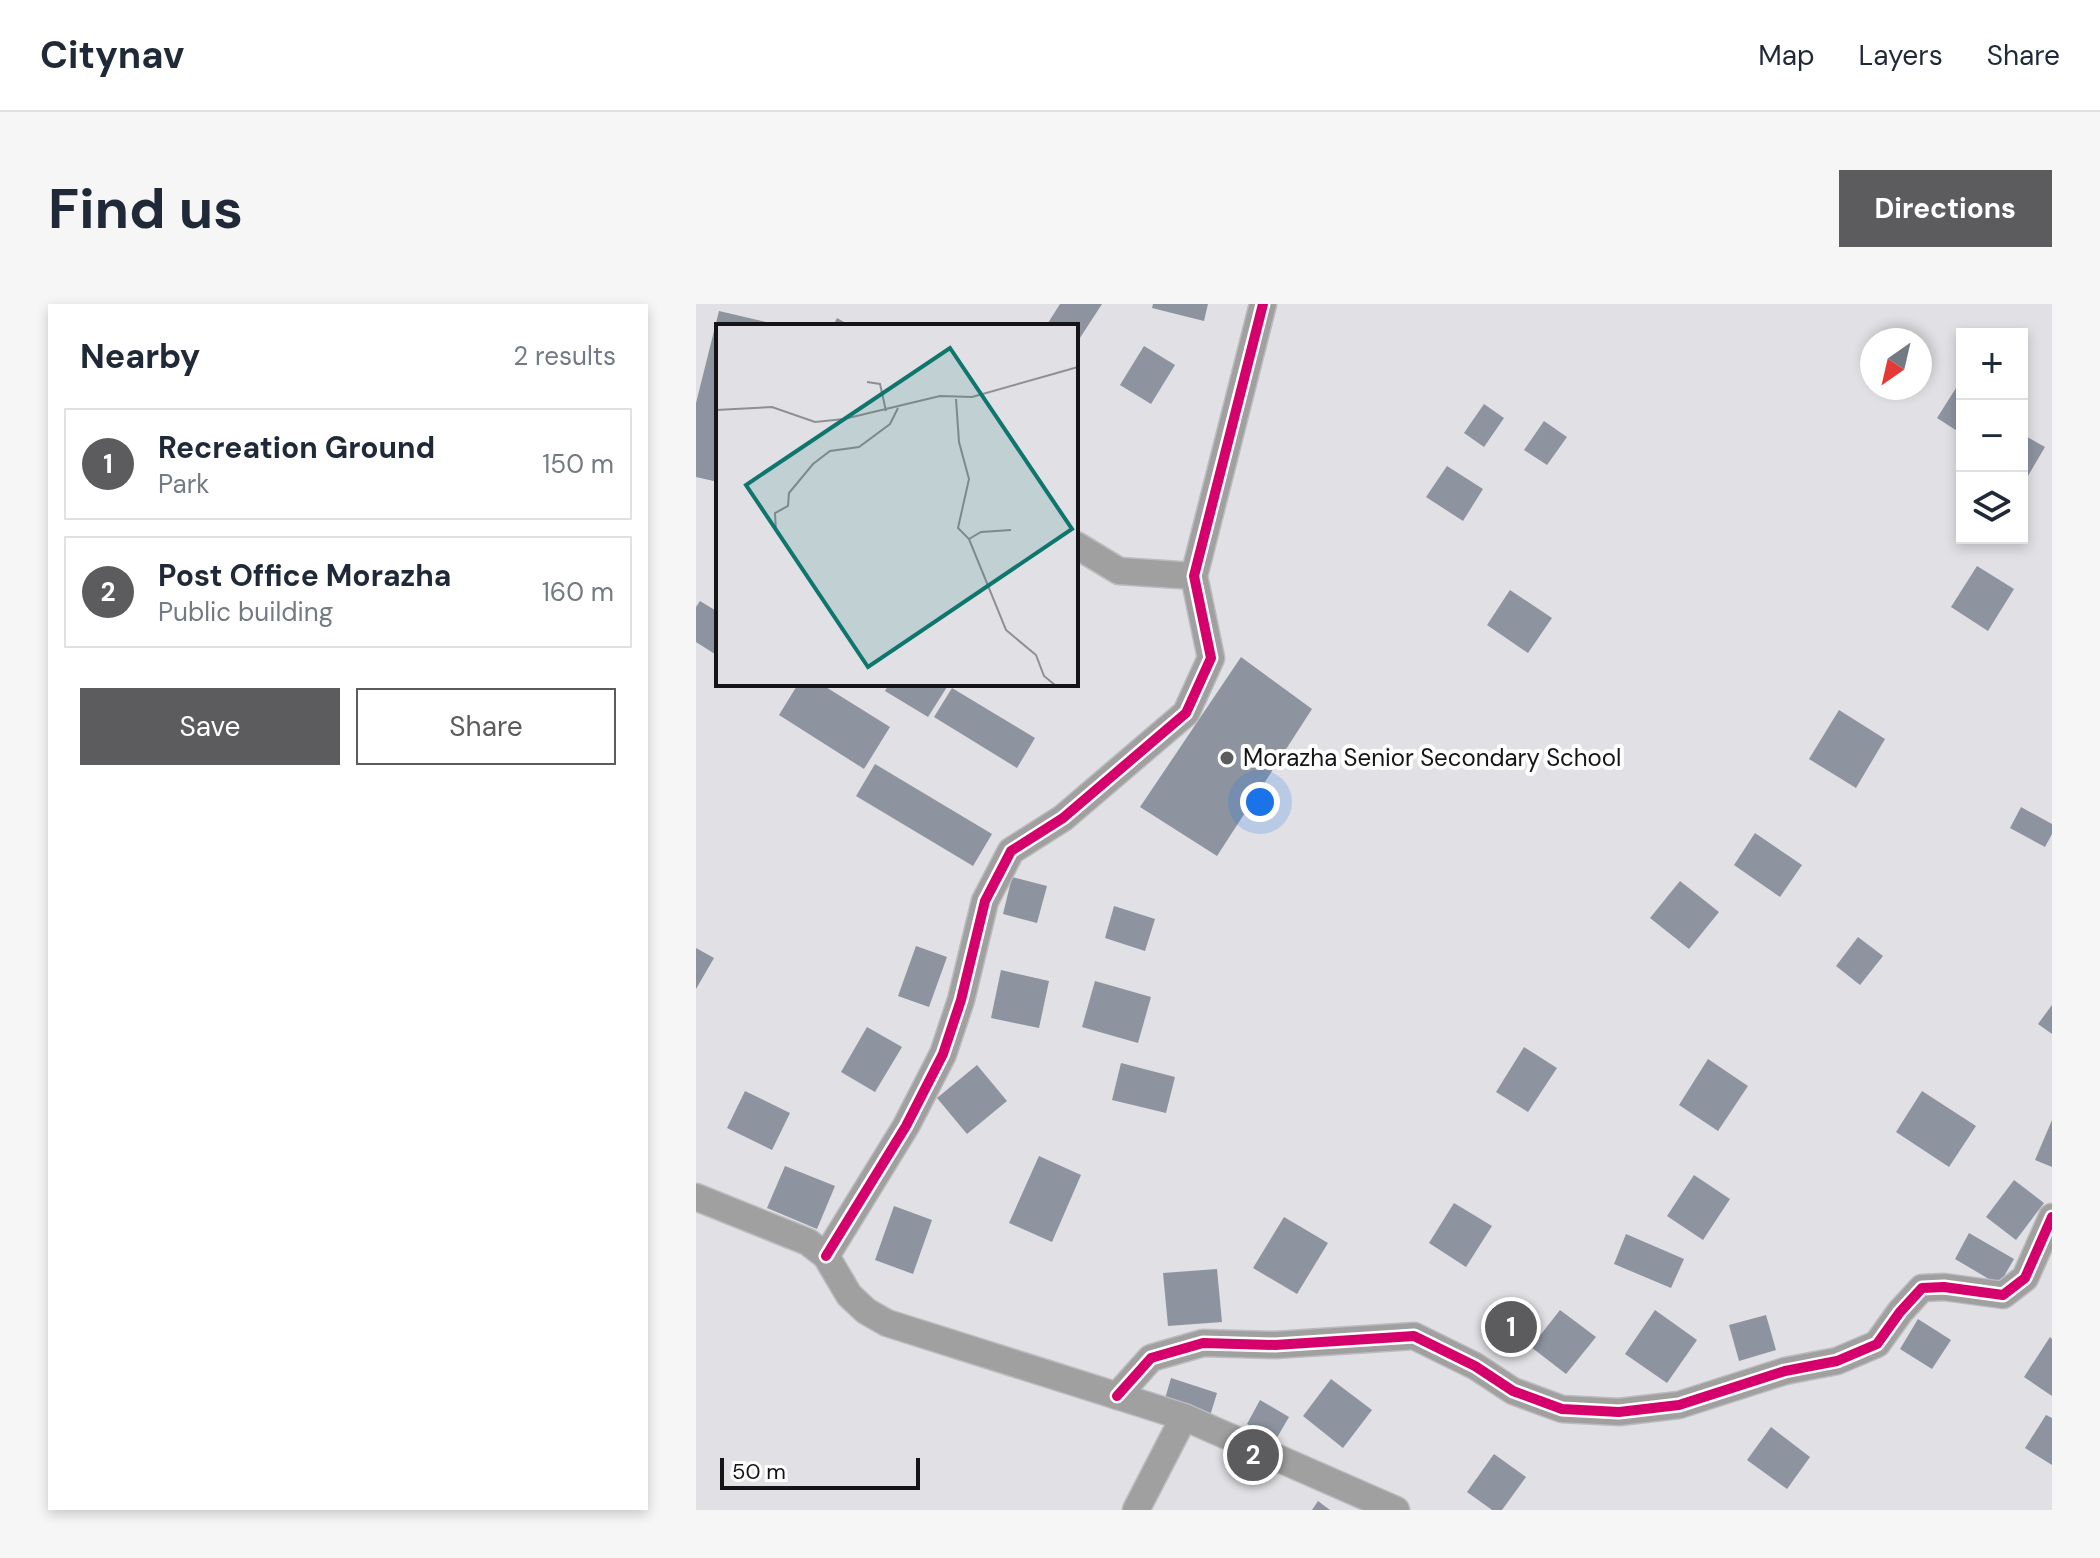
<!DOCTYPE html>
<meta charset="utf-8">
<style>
:root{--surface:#fff;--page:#f6f6f7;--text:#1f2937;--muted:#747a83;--line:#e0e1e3;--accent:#5c5c5f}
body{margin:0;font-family:"DM Sans",sans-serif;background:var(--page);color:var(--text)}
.controls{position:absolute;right:24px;top:24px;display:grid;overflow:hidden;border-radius:0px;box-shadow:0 4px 12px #0003}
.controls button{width:72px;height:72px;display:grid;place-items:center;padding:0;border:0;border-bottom:2px solid var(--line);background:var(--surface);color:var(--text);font:40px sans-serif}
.compass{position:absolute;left:1164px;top:24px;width:72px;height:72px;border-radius:50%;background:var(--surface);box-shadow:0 4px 12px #0003;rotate:214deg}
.scale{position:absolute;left:24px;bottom:20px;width:200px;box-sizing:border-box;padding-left:8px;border:4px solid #151517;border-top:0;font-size:22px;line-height:28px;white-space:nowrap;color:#151517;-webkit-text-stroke:6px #fff;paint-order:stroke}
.you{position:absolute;left:564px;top:498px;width:28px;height:28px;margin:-20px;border:6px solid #fff;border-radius:50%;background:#1a73e8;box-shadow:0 0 0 12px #1a73e833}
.badge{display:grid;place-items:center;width:52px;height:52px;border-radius:50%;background:var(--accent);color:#fff;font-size:26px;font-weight:700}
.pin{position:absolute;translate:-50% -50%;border:4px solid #fff;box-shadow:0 2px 8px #0006}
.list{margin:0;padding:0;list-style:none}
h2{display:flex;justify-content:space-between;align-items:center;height:104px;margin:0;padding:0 32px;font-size:34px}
h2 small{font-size:26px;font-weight:400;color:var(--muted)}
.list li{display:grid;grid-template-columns:52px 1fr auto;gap:24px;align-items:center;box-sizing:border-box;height:112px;margin:0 16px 16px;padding:0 16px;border:2px solid var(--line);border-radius:0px}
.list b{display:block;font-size:30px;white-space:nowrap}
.list p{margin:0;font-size:26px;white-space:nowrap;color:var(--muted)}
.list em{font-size:26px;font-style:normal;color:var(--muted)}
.actions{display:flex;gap:16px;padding:24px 32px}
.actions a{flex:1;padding:18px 0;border:2px solid var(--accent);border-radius:0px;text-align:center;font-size:28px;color:var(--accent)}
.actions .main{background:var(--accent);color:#fff}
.icon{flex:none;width:44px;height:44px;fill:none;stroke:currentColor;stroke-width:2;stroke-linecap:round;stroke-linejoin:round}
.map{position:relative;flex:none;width:1356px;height:1206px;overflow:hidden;border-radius:0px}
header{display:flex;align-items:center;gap:48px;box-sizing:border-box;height:112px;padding:0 40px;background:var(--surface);border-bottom:2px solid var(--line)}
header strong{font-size:38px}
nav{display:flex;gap:44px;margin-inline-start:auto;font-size:28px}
.intro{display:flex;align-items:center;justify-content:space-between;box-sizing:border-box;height:192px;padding:0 48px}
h1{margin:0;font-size:56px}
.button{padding:20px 36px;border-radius:0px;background:var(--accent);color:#fff;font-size:28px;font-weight:700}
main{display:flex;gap:48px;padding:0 48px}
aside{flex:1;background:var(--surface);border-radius:0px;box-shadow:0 4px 12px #0003}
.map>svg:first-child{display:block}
.building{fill:#8d94a0}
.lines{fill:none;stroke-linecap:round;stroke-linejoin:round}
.minor-casing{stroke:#bcbcbe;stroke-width:29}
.minor{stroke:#a0a0a1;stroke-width:26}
.cycleway-casing{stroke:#fff;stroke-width:15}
.cycleway{stroke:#d6006c;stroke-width:10}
.poi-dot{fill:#5c5c5f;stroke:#fff;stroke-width:3}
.labels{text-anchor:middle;stroke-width:8;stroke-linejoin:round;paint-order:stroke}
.poi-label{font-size:24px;fill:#151517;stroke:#fff;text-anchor:start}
.inset-road{fill:none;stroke:#8f8f92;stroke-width:2}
.view{fill:#0f766e;fill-opacity:0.15;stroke:#0f766e;stroke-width:4}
.inset-edge{fill:none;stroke:#151517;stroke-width:4}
</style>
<header>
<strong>Citynav</strong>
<nav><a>Map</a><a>Layers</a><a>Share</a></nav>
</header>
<div class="intro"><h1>Find us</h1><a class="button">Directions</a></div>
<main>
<aside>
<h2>Nearby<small>2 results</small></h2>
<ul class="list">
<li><span class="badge">1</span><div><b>Recreation Ground</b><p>Park</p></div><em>150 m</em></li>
<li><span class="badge">2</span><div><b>Post Office Morazha</b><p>Public building</p></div><em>160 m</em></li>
</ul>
<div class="actions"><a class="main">Save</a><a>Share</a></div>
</aside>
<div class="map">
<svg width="1356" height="1206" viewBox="0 0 1356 1206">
<rect width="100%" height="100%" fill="#e1e0e4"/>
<g class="building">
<path d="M364 0H406L380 40V22H357L352 19Z"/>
<path d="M457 0H512L508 17 456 4Z"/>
<path d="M23 7 74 19 73 22H22V178L0 173V99Z"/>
<path d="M141 14 155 22H137Z"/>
<path d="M448 42 479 61 455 100 424 81Z"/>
<path d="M1260 84 1266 88V130L1241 114Z"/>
<path d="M788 100 808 114 788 143 768 129Z"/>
<path d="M848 117 871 133 851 161 828 146Z"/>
<path d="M1326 130 1349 143 1326 182Z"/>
<path d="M751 162 787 185 767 217 730 193Z"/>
<path d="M1281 262 1318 285 1292 327 1255 303Z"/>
<path d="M814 286 856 314 832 349 791 321Z"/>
<path d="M4 297 22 308V352L0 338V303Z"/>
<path d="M545 353 616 405 521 552 444 503Z"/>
<path d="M102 380H125L194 423 168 465 83 411Z"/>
<path d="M193 380H247L251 383 232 413 189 387Z"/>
<path d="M256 384 339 434 321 464 238 413Z"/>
<path d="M1143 406 1189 435 1160 484 1113 455Z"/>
<path d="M179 460 296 530 277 562 160 492Z"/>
<path d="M1325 503 1356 520V530L1349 543 1314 524Z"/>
<path d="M1059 529 1106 561 1084 593 1038 561Z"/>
<path d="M316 573 351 582 341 619 307 610Z"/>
<path d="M984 577 1023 608 993 645 954 614Z"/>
<path d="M418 602 459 615 449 647 409 634Z"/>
<path d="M1162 633 1187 652 1164 681 1140 662Z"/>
<path d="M220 642 251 653 233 703 202 692Z"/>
<path d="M0 644 18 654 0 685Z"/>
<path d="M305 666 353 677 343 724 295 714Z"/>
<path d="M399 677 455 693 442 739 386 723Z"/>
<path d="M1356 701V730L1342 720Z"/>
<path d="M171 723 206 743 179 788 145 768Z"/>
<path d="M828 743 861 764 832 808 800 788Z"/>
<path d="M1012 755 1052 782 1022 827 983 801Z"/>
<path d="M425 759 479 773 470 809 416 796Z"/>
<path d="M281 761 311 797 271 830 241 794Z"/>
<path d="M49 787 94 809 76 846 31 824Z"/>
<path d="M1226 787 1280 822 1253 863 1200 828Z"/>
<path d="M1356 816V863L1339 856Z"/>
<path d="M343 852 385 871 356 938 313 919Z"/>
<path d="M89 862 139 882 121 925 71 904Z"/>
<path d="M998 871 1034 895 1007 936 971 912Z"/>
<path d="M1318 876 1348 899 1320 936 1290 913Z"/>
<path d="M758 899 796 922 770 963 733 939Z"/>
<path d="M198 902 236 916 217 970 179 956Z"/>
<path d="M588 913 632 939 601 990 557 964Z"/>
<path d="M1273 929 1318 955 1303 981 1259 955Z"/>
<path d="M930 930 988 955 975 984 918 960Z"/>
<path d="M521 965 526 1018 472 1022 467 969Z"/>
<path d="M864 1006 900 1033 870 1070 835 1043Z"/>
<path d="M959 1006 1001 1036 971 1079 929 1050Z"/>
<path d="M1070 1011 1080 1046 1043 1057 1033 1021Z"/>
<path d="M1222 1015 1255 1036 1236 1065 1204 1045Z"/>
<path d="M1354 1033 1356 1035V1092L1328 1073Z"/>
<path d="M475 1074 521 1089 514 1112 468 1098Z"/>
<path d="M635 1075 676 1106 647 1144 607 1112Z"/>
<path d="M564 1096 593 1113 579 1137 551 1120Z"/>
<path d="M1350 1111 1356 1114V1161L1329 1144Z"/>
<path d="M1075 1123 1114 1153 1091 1185 1051 1156Z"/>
<path d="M798 1150 830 1173 806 1206H796L771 1188Z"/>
<path d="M622 1197 634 1206H616Z"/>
</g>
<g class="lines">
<g class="minor-casing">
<g id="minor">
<path d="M380 241 423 267 498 272"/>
<path d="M0 893 112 938 130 952 153 991 170 1007 191 1019 488 1113 700 1206"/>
<path d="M130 952 210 822 247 750 265 696 289 597 315 547 367 514 490 409 515 354 498 272 567 0"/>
<path d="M421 1092 455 1054 507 1039 579 1041 718 1032 779 1062 817 1087 866 1105 923 1108 983 1101 1089 1067 1141 1057 1181 1040 1204 1008 1226 984 1248 983 1307 991 1329 974 1356 913"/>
<path d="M440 1206 488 1113"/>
</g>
</g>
<use href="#minor" class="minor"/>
<g class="cycleway-casing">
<g id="cycleway">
<path d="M130 952 210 822 247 750 265 696 289 597 315 547 367 514 490 409 515 354 498 272 567 0"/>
<path d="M421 1092 455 1054 507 1039 579 1041 718 1032 779 1062 817 1087 866 1105 923 1108 983 1101 1089 1067 1141 1057 1181 1040 1204 1008 1226 984 1248 983 1307 991 1329 974 1356 913"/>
</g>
</g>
<use href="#cycleway" class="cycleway"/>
</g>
<circle class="poi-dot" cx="531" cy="454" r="8"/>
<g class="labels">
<g class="poi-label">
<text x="547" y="462">Morazha Senior Secondary School</text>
</g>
</g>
<g transform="translate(20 20)">
<rect width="362" height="362" fill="#e1e0e4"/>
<path class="inset-road" d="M151 58 164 60 170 87M240 75 243 118 253 155 242 204 253 215 290 306 320 331 328 352 339 361M0 86 56 83 99 98 128 95 224 72 256 73 362 43M60 208 59 189 72 182 73 169 97 140 114 127 143 123 174 100 182 84M253 215 265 208 295 206"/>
<path class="view" d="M234 24 356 205 152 343 30 161Z"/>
<rect width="362" height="362" class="inset-edge"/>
</g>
</svg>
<div class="controls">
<button>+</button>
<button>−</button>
<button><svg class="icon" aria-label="layers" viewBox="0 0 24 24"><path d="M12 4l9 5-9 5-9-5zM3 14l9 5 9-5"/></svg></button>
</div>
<svg class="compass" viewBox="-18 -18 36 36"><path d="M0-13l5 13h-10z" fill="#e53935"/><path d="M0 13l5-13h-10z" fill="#747a83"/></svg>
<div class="scale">50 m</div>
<div class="you"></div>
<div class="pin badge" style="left:815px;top:1023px">1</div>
<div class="pin badge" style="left:557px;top:1151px">2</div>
</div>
</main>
